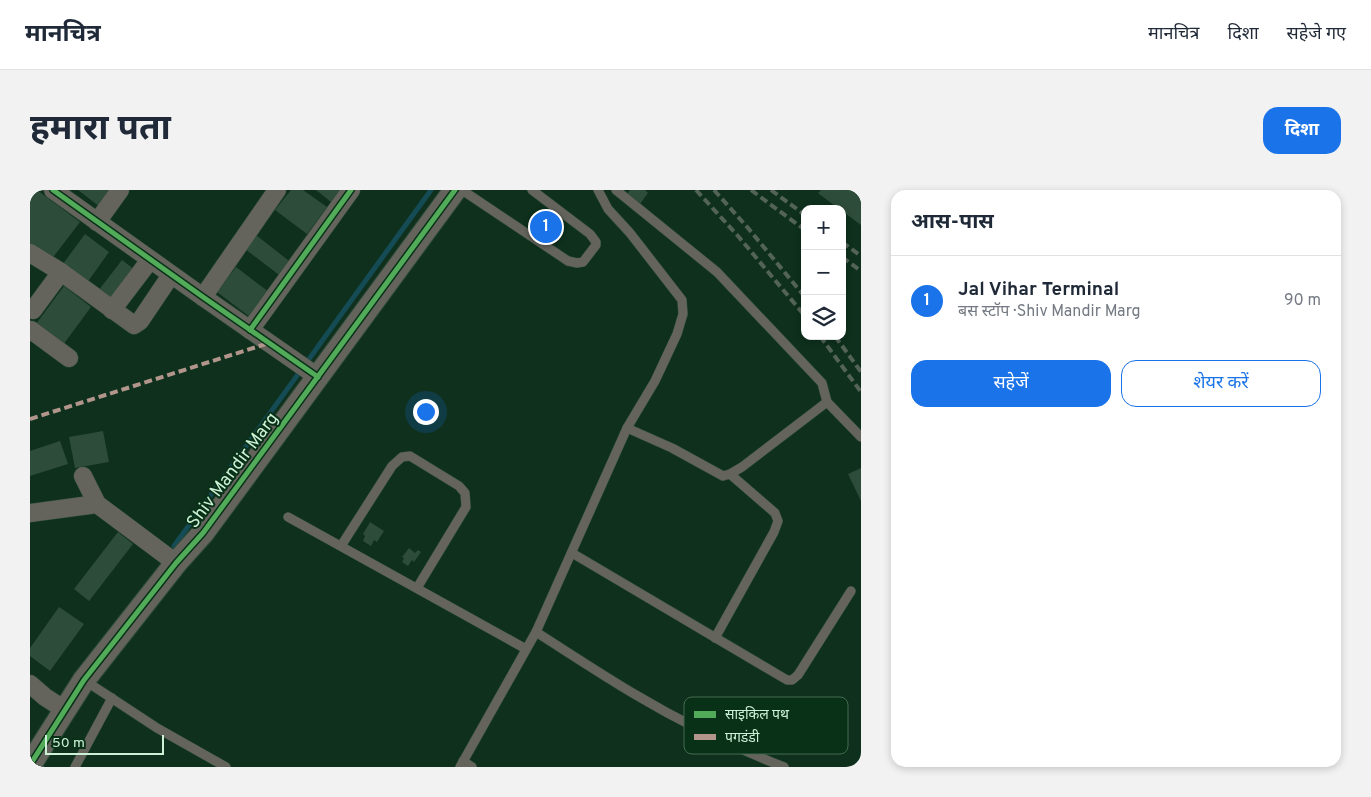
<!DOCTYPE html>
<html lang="hi">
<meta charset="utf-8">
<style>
:root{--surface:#fff;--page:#f2f2f3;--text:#1f2937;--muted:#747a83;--line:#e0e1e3;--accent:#1a73e8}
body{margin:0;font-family:Overpass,"Noto Sans Devanagari",sans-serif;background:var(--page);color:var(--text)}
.controls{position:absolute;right:15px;top:15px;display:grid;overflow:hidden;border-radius:10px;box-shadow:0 2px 8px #0003}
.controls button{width:45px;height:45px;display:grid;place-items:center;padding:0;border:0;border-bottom:1px solid var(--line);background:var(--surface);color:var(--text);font:25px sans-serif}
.scale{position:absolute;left:15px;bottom:12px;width:119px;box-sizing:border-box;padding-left:5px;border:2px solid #cdf1d6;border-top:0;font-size:14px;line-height:18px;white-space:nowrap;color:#cdf1d6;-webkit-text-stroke:4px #093118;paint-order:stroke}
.you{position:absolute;left:395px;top:221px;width:18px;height:18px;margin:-12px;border:4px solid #fff;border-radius:50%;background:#1a73e8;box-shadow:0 0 0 8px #1a73e833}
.badge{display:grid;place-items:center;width:32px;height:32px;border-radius:50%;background:var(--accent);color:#fff;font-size:16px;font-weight:700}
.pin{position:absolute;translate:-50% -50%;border:2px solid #fff;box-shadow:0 1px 5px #0006}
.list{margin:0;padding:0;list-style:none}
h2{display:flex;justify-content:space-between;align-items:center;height:65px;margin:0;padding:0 20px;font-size:21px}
h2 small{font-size:16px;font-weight:400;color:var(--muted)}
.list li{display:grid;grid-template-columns:32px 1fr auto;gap:15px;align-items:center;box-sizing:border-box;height:90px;padding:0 20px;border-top:1px solid var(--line)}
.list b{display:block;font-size:19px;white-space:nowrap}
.list p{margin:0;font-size:16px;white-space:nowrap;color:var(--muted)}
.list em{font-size:16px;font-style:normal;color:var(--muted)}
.actions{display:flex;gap:10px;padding:15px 20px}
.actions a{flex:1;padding:11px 0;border:1px solid var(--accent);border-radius:15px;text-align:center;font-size:18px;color:var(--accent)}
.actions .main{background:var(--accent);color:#fff}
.icon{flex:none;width:28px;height:28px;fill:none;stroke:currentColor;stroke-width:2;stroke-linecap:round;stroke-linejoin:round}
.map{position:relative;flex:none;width:831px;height:577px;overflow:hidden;border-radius:15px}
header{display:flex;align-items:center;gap:30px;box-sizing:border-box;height:70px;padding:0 25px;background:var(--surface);border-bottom:1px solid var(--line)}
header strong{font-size:24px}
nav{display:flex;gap:28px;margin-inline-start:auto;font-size:18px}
.intro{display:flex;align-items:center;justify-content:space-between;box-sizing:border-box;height:120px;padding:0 30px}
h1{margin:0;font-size:35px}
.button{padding:12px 22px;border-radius:15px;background:var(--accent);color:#fff;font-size:18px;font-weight:700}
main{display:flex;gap:30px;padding:0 30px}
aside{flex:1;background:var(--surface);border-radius:15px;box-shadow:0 2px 8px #0003}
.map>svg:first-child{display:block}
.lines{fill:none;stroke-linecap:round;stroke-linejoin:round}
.stream{stroke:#154b54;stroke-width:5}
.building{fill:#2e4c3a}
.service-casing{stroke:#2f4c3b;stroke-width:10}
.minor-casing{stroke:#2f4c3b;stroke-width:19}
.tertiary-casing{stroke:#2f4c3b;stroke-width:24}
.service{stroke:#64645d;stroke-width:9}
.minor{stroke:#64645d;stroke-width:18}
.tertiary{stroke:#64645d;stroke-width:22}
.rail{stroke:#546358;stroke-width:4;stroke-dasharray:8 4;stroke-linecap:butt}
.quiet{stroke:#b2968c;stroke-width:4;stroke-dasharray:8 4;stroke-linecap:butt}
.cycleway-casing{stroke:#093118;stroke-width:8}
.cycleway{stroke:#51ab58;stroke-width:5}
.labels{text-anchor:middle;stroke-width:4;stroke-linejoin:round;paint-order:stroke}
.street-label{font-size:18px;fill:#cdf1d6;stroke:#093118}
.key{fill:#093118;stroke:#446b51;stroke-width:1}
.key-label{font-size:14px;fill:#cdf1d6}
</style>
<header>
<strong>मानचित्र</strong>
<nav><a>मानचित्र</a><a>दिशा</a><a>सहेजे गए</a></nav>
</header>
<div class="intro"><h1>हमारा पता</h1><a class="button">दिशा</a></div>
<main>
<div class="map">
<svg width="831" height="577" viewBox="0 0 831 577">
<rect width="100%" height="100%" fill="#0e301d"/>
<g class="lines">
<path class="stream" d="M144 356 401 0"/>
</g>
<g class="building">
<path d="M0 0H7L50 32 21 70 0 54Z"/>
<path d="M48 0H82L70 17Z"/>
<path d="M261 0H273L297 17 277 44 245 20Z"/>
<path d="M286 0H310L301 12Z"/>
<path d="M600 0H615L618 3 610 14 597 4Z"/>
<path d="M791 0H826L831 4V35L812 21V19H809L788 3Z"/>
<path d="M55 44 79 62 54 97 30 78Z"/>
<path d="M226 45 263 74 253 88 215 59Z"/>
<path d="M92 70 105 80 79 115 65 105Z"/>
<path d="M206 77 239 102 220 127 187 102Z"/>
<path d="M34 96 61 117 33 155 6 134Z"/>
<path d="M73 241 79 272 45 278 39 247Z"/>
<path d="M30 251 38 274 0 286V261Z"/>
<path d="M831 278V311L818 284Z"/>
<path d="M340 332 354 341 347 352 344 350 341 356 333 351 335 346 333 344Z"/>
<path d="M88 342 103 354 59 411 44 399Z"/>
<path d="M379 358 385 363 388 360 391 362 384 372 382 370 378 376 372 372 374 368 372 367Z"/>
<path d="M29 417 54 434 20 481 0 466V458Z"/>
</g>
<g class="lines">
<g class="service-casing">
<g id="service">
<path d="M432 0 538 71 547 73 553 72 566 55V52L560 44 502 0"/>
<path d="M586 0 687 82 792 193 797 212 831 247"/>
<path d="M597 238 642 258 693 286 700 284 712 277 797 212"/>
<path d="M258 327 496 459"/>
<path d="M311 356 362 276 372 267 380 266 429 296 435 303 436 317 387 398"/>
<path d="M542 363 757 490H762L768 485 821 401"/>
<path d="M506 442C539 463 572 485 606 505 653 533 703 557 754 577"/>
<path d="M685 448 744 342 748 331 745 323 700 284"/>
<path d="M54 490 127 538 196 577"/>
<path d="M433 571 442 577"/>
<path d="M45 577 82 508"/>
<path d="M430 577 506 442 597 238 625 191 647 144 653 124 652 110 600 43 578 19 568 0"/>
</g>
</g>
<g class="minor-casing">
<g id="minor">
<path d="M23 0 173 107 288 187"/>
<path d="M67 32 90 0"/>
<path d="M0 63 31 82"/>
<path d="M173 107 247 0"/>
<path d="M3 120 31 82 104 135 110 131 141 85"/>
<path d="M82 120 120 70"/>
<path d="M220 140 321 0"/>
<path d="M0 142 1 140 39 168"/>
<path d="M53 286 67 314 146 373"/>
<path d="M0 323 67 314"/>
<path d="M0 494 15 507 35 520"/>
</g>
</g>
<g class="tertiary-casing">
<path id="tertiary" d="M0 575 54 490 146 373 173 343 425 0"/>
</g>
<use href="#service" class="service"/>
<use href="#minor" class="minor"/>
<use href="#tertiary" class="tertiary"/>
<g class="rail">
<path d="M666 0 708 46 775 126"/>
<path d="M684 0 718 38 775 107"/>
<path d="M721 0 775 40"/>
<path d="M741 0 775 25"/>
<path d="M812 52 831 66"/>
<path d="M812 67 831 81"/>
<path d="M790 146 831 202"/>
<path d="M805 146 831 182"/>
</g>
<path class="quiet" d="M0 229 239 153"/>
<g class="cycleway-casing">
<g id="cycleway">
<path d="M23 0 173 107 288 187"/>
<path d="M220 140 321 0"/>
<path d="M0 575 54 490 146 373 173 343 425 0"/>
</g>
</g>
<use href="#cycleway" class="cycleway"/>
</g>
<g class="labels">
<g class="street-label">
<text transform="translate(202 280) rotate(-53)" y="6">Shiv Mandir Marg</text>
</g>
</g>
<rect x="654" y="507" width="164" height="57" rx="8" class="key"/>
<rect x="664" y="521" width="22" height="7" fill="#51ab58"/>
<rect x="664" y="544" width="22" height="6" fill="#b2968c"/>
<g class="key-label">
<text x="695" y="529">साइकिल पथ</text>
<text x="695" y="552">पगडंडी</text>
</g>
</svg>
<div class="controls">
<button>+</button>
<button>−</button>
<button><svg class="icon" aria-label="layers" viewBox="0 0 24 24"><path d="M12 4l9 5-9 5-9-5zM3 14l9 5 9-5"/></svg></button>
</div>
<div class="scale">50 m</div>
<div class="you"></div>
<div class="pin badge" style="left:516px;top:37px">1</div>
</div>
<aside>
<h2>आस-पास<small></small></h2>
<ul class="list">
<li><span class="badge">1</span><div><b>Jal Vihar Terminal</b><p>बस स्टॉप · Shiv Mandir Marg</p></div><em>90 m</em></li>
</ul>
<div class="actions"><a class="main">सहेजें</a><a>शेयर करें</a></div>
</aside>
</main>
